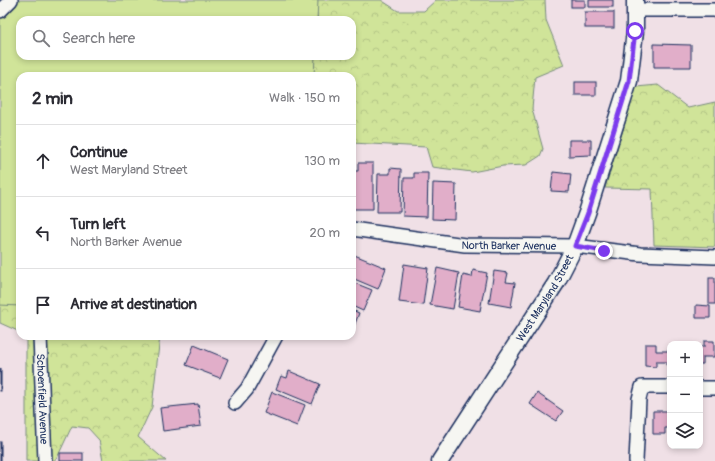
<!DOCTYPE html>
<meta charset="utf-8">
<style>
:root{--surface:#fff;--page:#f2f2f3;--text:#2b2b33;--muted:#7c7c81;--line:#e1e1e2}
body{margin:0;font-family:Pangolin,sans-serif;background:var(--page);color:var(--text)}
.controls{position:absolute;right:12px;bottom:12px;display:grid;overflow:hidden;border-radius:8px;box-shadow:0 2px 6px #0003}
.controls button{width:36px;height:36px;display:grid;place-items:center;padding:0;border:0;border-bottom:1px solid var(--line);background:var(--surface);color:var(--text);font:20px sans-serif}
.stop{position:absolute;width:12px;height:12px;margin:-9px;border:3px solid #7c3aed;border-radius:50%;background:#fff}
.stop.end{background:#7c3aed;border-color:#fff;box-shadow:0 1px 4px #0008}
.list{margin:0;padding:0;list-style:none}
h2{display:flex;justify-content:space-between;align-items:center;height:52px;margin:0;padding:0 16px;font-size:17px}
h2 small{font-size:13px;font-weight:400;color:var(--muted)}
.list li{display:grid;grid-template-columns:26px 1fr auto;gap:12px;align-items:center;box-sizing:border-box;height:72px;padding:0 16px;border-top:1px solid var(--line)}
.list b{display:block;font-size:15px;white-space:nowrap}
.list p{margin:0;font-size:13px;white-space:nowrap;color:var(--muted)}
.list em{font-size:13px;font-style:normal;color:var(--muted)}
.icon{flex:none;width:22px;height:22px;fill:none;stroke:currentColor;stroke-width:2;stroke-linecap:round;stroke-linejoin:round}
.map{position:relative;flex:none;width:715px;height:461px;overflow:hidden}
.search{position:absolute;background:var(--surface);box-shadow:0 2px 6px #0003;left:16px;top:16px;width:340px;height:44px;display:flex;align-items:center;gap:10px;box-sizing:border-box;padding:0 14px;border-radius:12px;color:var(--muted);font-size:15px}
.panel{position:absolute;background:var(--surface);box-shadow:0 2px 6px #0003;left:16px;top:72px;width:340px;height:268px;border-radius:12px}
.map>svg:first-child{display:block}
.forest{fill:url(#forest-crowns);stroke:#768a7c}
.green{fill:#d0e499;stroke:#768a7c}
.building{fill:#e1aec9;stroke:#1b2f5e}
.lines{fill:none;stroke-linecap:round;stroke-linejoin:round}
.minor-casing{stroke:#1b2f5e;stroke-width:16}
.tertiary-casing{stroke:#1b2f5e;stroke-width:19}
.minor{stroke:#f6f6f2;stroke-width:13}
.tertiary{stroke:#f6f6f2;stroke-width:16}
.route{stroke:#7c3aed;stroke-width:5}
.labels{text-anchor:middle;stroke-width:3;stroke-linejoin:round;paint-order:stroke}
.street-label{font-size:11px;fill:#1b2f5e;stroke:#f6f6f2}
</style>
<div class="map">
<svg width="715" height="461" viewBox="0 0 715 461">
<defs>
<pattern id="forest-crowns" width="20" height="18" patternUnits="userSpaceOnUse"><rect width="20" height="18" fill="#d0e499"/><path d="M2 6a3 3 0 1 1 6 0M12 15a3 3 0 1 1 6 0" fill="none" stroke="#b2c486"/></pattern>
</defs>
<rect width="100%" height="100%" fill="#f0e0e6"/>
<filter id="ink" filterUnits="userSpaceOnUse"><feTurbulence type="fractalNoise" baseFrequency=".025" numOctaves="2"/><feDisplacementMap in="SourceGraphic" scale="8" xChannelSelector="R" yChannelSelector="G"/><feConvolveMatrix kernelMatrix="1 2 1 2 8 2 1 2 1" color-interpolation-filters="sRGB"/></filter>
<g filter="url(#ink)">
<g class="forest">
<path d="M315 0H381L398 11H424L436 0H545L546 20 564 65 535 77 532 109 543 149 540 156 526 165 503 166 472 172 432 167 426 147 352 143V76H243L304 56H352V20H318Z"/>
<path d="M658 85 688 108 715 102V247L654 245 652 189 605 188 636 87Z"/>
<path d="M20 287V332L0 323V288Z"/>
<path d="M26 336H160L152 407 138 437 166 461H103L99 440 88 428 72 426 57 458 53 461H26Z"/>
</g>
<path class="green" d="M0 0H318L317 20H20V56H315L314 76H20V306L0 305Z"/>
<g class="building">
<rect x="571" y="0" width="14" height="7"/>
<rect x="589" y="0" width="24" height="7"/>
<rect x="585" y="12" width="29" height="16"/>
<path d="M654 44 691 45V67H654Z"/>
<rect x="575" y="82" width="21" height="13"/>
<path d="M569 140H591V155L569 156Z"/>
<path d="M358 163H373V209H352V171H358Z"/>
<path d="M390 168 401 169 400 212H377L378 174H390Z"/>
<path d="M553 172 571 174 569 192 551 191Z"/>
<path d="M414 173H428L427 217 403 216 404 178H414Z"/>
<path d="M433 183 456 184 455 220 432 219Z"/>
<path d="M352 254 386 268 378 289 352 278Z"/>
<path d="M404 264 428 268 423 305 399 302Z"/>
<path d="M437 268 459 273 453 309 430 305Z"/>
<path d="M473 270 487 273 480 311 458 307 463 275 472 277Z"/>
<path d="M494 271 508 273 506 282 515 283 511 307 489 303Z"/>
<rect x="709" y="278" width="6" height="26"/>
<path d="M352 282 372 290 363 311 352 306Z"/>
<path d="M696 305 710 306V318H696Z"/>
<path d="M352 310 359 313 352 332Z"/>
<path d="M704 341H714V357H703V364H700V347H704Z"/>
<path d="M645 344H656V351H670V365H666V362H656V367L645 366Z"/>
<path d="M194 345 228 359 220 378 186 365Z"/>
<rect x="0" y="369" width="1" height="22"/>
<path d="M289 371 320 384 312 404 276 389 281 376 287 378Z"/>
<path d="M272 392 305 405 297 426 264 413Z"/>
<path d="M537 393 563 411 556 421 530 404Z"/>
<path d="M198 404 201 426 163 431 160 408Z"/>
<path d="M653 411H670V428H665V434H653Z"/>
<rect x="0" y="442" width="1" height="19"/>
<rect x="60" y="453" width="23" height="8"/>
</g>
<g class="lines">
<g class="minor-casing">
<g id="minor">
<path d="M635 10H715"/>
<path d="M0 11 11 0"/>
<path id="s1" d="M352 229 465 245 575 246 640 254 715 257"/>
<path id="s2" d="M40 336 45 461"/>
<path d="M700 388H715"/>
<path d="M235 403 247 389 276 336"/>
<path d="M636 461 639 399 642 387H670"/>
</g>
</g>
<g class="tertiary-casing">
<g id="tertiary">
<path id="s3" d="M440 461 556 283 575 246 587 213 629 81 635 31V0"/>
</g>
</g>
<use href="#minor" class="minor"/>
<use href="#tertiary" class="tertiary"/>
</g>
</g>
<g class="lines" filter="url(#ink)">
<path class="route" d="M604 251 575 246 588 213 629 81 635 31"/>
</g>
<g class="labels">
<g class="street-label">
<text dy="4" stroke="none"><textPath href="#s1" startOffset="158">North Barker Avenue</textPath></text>
<text dy="4" stroke="none"><textPath href="#s3" startOffset="194">West Maryland Street</textPath></text>
<text dy="4" stroke="none"><textPath href="#s2" startOffset="63">Schoenfield Avenue</textPath></text>
</g>
</g>
</svg>
<div class="controls">
<button>+</button>
<button>−</button>
<button><svg class="icon" aria-label="layers" viewBox="0 0 24 24"><path d="M12 4l9 5-9 5-9-5zM3 14l9 5 9-5"/></svg></button>
</div>
<div class="stop" style="left:635px;top:31px"></div>
<div class="stop end" style="left:604px;top:251px"></div>
<div class="search"><svg class="icon" aria-label="search" viewBox="0 0 24 24"><circle cx="10" cy="10" r="6"/><path d="M15 15l6 6"/></svg>Search here</div>
<section class="panel">
<h2>2 min<small>Walk · 150 m</small></h2>
<ul class="list">
<li><svg class="icon" aria-label="ahead" viewBox="0 0 24 24"><path d="M12 20V5M6 11l6-6 6 6"/></svg><div><b>Continue</b><p>West Maryland Street</p></div><em>130 m</em></li>
<li><svg class="icon" aria-label="left" viewBox="0 0 24 24"><path d="M17 20v-9H6M10 6l-5 5 5 5"/></svg><div><b>Turn left</b><p>North Barker Avenue</p></div><em>20 m</em></li>
<li><svg class="icon" aria-label="arrive" viewBox="0 0 24 24"><path d="M6 21V4h12l-3 4 3 4H6"/></svg><div><b>Arrive at destination</b></div></li>
</ul>
</section>
</div>
